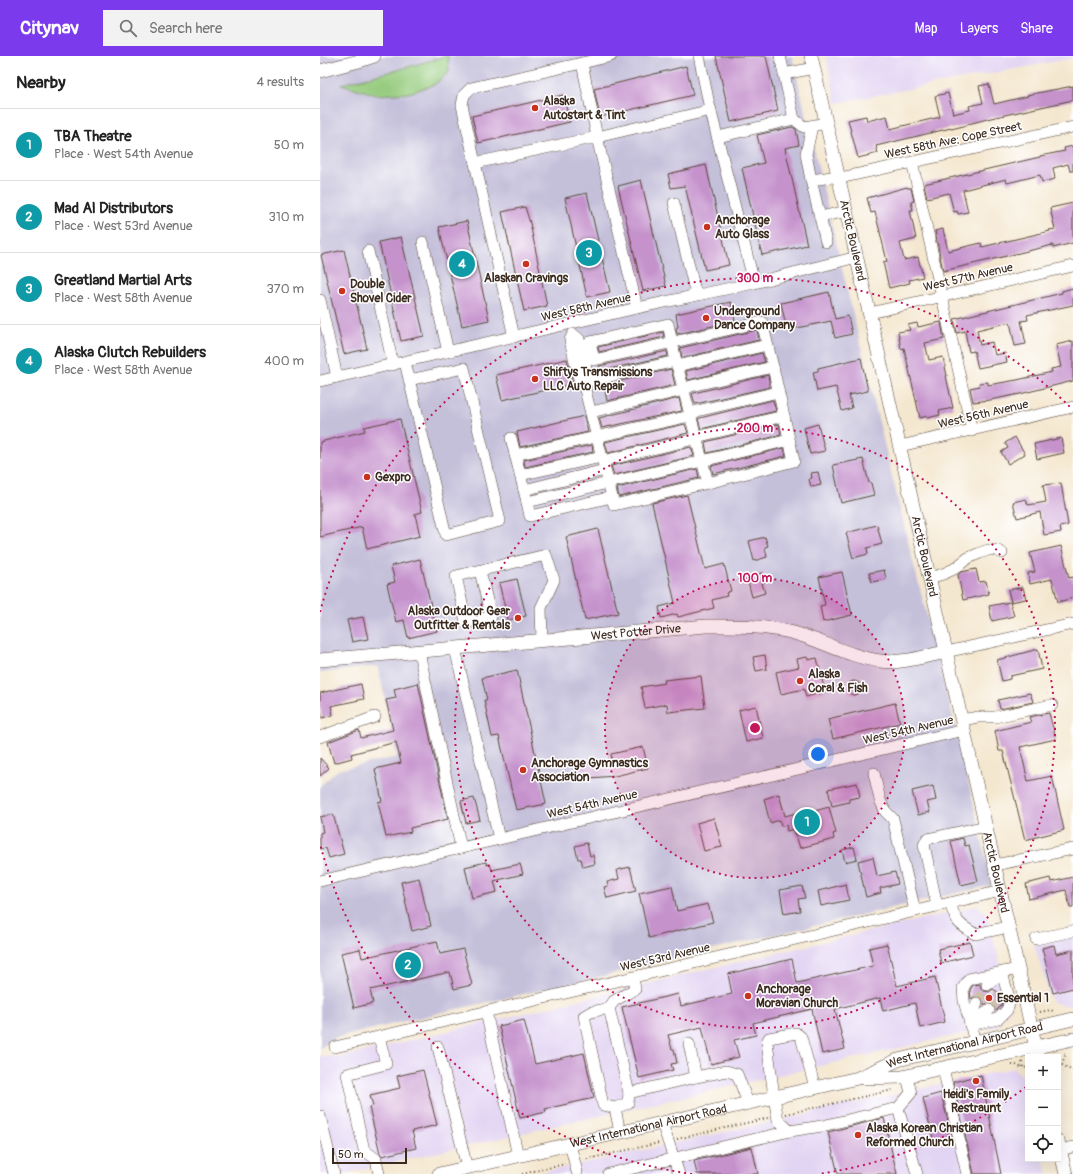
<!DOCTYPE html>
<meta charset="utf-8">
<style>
:root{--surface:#fff;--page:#f2f2f2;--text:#222;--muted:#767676;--line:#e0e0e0;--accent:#7c3aed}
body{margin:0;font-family:Pangolin,sans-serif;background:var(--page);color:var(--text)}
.controls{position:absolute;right:12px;bottom:12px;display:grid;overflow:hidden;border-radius:0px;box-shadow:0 4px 16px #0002}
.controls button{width:36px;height:36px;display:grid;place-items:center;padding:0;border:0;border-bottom:1px solid var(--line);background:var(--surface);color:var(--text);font:20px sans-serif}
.scale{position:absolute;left:12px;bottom:10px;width:75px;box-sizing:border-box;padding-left:4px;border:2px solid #3b2a1e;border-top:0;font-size:11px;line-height:14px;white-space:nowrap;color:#3b2a1e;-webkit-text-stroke:3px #fff;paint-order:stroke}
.you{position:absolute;left:498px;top:698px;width:14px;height:14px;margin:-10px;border:3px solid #fff;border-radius:50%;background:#1a73e8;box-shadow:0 0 0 6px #1a73e833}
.badge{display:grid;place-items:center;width:26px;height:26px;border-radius:50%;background:var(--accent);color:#fff;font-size:13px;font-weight:700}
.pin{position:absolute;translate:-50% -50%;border:2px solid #fff;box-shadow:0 1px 4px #0006}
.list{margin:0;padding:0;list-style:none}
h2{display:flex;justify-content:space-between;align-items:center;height:52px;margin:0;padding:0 16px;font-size:17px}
h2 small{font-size:13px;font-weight:400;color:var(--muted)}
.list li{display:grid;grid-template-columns:26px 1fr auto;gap:12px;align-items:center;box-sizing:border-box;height:72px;padding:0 16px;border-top:1px solid var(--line)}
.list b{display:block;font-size:15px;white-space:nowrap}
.list p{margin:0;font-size:13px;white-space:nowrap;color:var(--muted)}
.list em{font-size:13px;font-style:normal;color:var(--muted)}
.icon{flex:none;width:22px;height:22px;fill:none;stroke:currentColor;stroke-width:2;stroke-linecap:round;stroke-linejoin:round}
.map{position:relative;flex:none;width:753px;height:1118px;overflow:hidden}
header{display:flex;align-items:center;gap:24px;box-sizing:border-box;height:56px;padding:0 20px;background:var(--accent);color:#fff}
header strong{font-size:19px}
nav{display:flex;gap:22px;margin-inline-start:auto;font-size:14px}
.search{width:280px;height:36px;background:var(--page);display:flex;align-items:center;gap:10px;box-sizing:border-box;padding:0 14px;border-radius:0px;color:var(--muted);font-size:15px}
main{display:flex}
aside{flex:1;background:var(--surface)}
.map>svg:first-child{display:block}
.built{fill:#e2d4f3}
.industrial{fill:#c5c0da}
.green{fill:#95cb7d;stroke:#687a4e}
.building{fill:#c592cc}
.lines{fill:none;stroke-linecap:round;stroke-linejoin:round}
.minor-tunnel{stroke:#cfc1ac;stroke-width:11;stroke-dasharray:11 5.5;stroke-linecap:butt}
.minor-casing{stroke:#574639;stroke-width:12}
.major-casing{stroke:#574639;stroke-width:14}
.path{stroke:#574639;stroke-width:2;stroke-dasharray:1 3;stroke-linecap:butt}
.minor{stroke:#fff;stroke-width:11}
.major{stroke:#fff;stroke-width:13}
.ring{fill:none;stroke:#c2185b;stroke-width:2;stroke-dasharray:2 4}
.poi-dot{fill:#c8321e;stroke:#fff;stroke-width:1.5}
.labels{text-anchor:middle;stroke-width:3;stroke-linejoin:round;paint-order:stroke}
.poi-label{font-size:12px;font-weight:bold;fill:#3b2a1e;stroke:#fff;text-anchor:start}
.street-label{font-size:12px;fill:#3b2a1e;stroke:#fff}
.centre{fill:#c2185b;stroke:#fff;stroke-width:2}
.ring-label{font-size:12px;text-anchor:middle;font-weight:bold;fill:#c2185b;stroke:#fff;stroke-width:3;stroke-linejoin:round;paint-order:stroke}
</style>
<header>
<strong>Citynav</strong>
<div class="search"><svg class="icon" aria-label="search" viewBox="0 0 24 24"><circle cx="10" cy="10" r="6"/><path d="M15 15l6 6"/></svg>Search here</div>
<nav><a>Map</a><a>Layers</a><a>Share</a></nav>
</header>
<main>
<aside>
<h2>Nearby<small>4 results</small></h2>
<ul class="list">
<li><span class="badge" style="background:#0f9aa8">1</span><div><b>TBA Theatre</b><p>Place · West 54th Avenue</p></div><em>50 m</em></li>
<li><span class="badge" style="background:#0f9aa8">2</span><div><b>Mad Al Distributors</b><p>Place · West 53rd Avenue</p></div><em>310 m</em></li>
<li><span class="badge" style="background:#0f9aa8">3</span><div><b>Greatland Martial Arts</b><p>Place · West 58th Avenue</p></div><em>370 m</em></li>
<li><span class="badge" style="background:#0f9aa8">4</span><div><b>Alaska Clutch Rebuilders</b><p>Place · West 58th Avenue</p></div><em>400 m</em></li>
</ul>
</aside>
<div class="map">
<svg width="753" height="1118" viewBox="0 0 753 1118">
<rect width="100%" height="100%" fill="#fff"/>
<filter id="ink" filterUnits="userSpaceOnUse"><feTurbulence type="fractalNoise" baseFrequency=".025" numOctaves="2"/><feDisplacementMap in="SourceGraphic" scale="8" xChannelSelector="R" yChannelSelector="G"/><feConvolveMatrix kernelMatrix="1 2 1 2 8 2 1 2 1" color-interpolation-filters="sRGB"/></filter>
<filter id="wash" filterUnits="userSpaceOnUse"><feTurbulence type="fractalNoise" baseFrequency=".012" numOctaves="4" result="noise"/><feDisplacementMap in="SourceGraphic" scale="16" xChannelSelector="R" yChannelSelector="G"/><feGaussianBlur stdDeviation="0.9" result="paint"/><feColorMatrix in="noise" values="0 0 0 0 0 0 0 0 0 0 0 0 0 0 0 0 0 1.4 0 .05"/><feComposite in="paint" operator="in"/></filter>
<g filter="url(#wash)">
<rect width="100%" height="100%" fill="#f4e7cf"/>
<g class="built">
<path d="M506 0H753V2L516 47Z"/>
<path d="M658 850 666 857 692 950 677 970 22 1118H0V1000L21 1001 397 911Z"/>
<path d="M753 879V951L732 946 714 888Z"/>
<path d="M694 1012 706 1024 708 1038V1103H723L728 1118H215Z"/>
</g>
<path class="industrial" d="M0 0H472L525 225 587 482 638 681 672 829 367 899 267 924 132 954 15 982 0 992V730L18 714 77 701 58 610 0 617Z"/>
<path class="green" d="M126 0H128L129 16 114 29 89 37 57 39 21 28 81 13Z"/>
<g id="blocks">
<g class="building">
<path d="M396 0H446L458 55 411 66Z"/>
<path d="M366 10 373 39 280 61 274 33Z"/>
<path d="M669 28 674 48 708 40 707 39 753 30V44L671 62 648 68V69L631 73V72L556 90 558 97 538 102 528 64 546 60 547 65 567 60 570 73 620 61 615 40 628 37 633 58 650 54 649 50 663 47 659 30Z"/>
<path d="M243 39 250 66 158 87 152 60Z"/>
<path d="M472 71 476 73 479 89 465 92 487 189 442 199 422 112 444 107 437 79Z"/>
<path d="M753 90V115H750L748 108 733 112 735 123 722 126 720 119 687 127 686 123 643 134 648 156 638 158 637 155 634 156 629 137 607 142 604 128 720 101V100L745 95 744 92Z"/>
<path d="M386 109 409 209 385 214 365 130 351 132 348 118Z"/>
<path d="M321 124 346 230 323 235 298 130Z"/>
<path d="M587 131V132H591L594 145 591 146 593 154H590L596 183 580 187 584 204 598 201 603 221 589 224 590 227 569 232 563 206 567 205 555 156 551 157 547 142Z"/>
<path d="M267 137 290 236 267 241 245 142Z"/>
<path d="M753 147V187L733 192V189L623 215 615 175 623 173 628 195 661 187 662 191 730 175 729 174 735 173 730 152Z"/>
<path d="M205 151 210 167 227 250 204 255 182 156Z"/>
<path d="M147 165 169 264 142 270 119 171Z"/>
<path d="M81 181 104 280 81 285 59 186Z"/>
<path d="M24 194 47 293 24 298 1 199Z"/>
<path d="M753 232V249L707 259 708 264 701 265 706 288 695 290 690 266 657 274 660 289 672 286 675 299 685 297 687 306 658 312 654 295 649 296 645 275 637 277 634 263 742 237V235Z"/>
<path d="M509 236 515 263 528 260 532 278 515 282 511 265 467 274 461 247Z"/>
<path d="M411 246 415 265 357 278 356 272 358 271 356 258Z"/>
<path d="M621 266 624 283 605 287 609 304 623 301 627 320H626L633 352 619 355 620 359 607 362V360L600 362 584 292 581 293 578 276 590 274 588 269 597 267 598 271Z"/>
<path d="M437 274 439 284 362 302 360 292Z"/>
<path d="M343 276 344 281 279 296 278 291Z"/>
<path d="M753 285V325L700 338 670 344 653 346 650 332 660 330 659 327 668 326V329L697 324 732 316 731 313 741 311 736 289Z"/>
<path d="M347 295 348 300 280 315 279 310Z"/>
<path d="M442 297 445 306 368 324 366 315Z"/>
<path d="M541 302 548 335 529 339 532 352 522 355 516 331 497 335 493 316 498 315V312Z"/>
<path d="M247 303 253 328 182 344 176 319Z"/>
<path d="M351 313 355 329 287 345 284 329Z"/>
<path d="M448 319 450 331 375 348 372 338 374 337Z"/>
<path d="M359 342 362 355 282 372 279 362Z"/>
<path d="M453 344 456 355 381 373 378 363 380 362Z"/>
<path d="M264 360 268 376 200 391 197 376Z"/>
<path d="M80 363 102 456 95 458 100 480 47 493 42 471 0 481V386L45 375 44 371Z"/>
<path d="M365 368 368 377 288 397 285 386Z"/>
<path d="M459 368 461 379 387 397 385 386Z"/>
<path d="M498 368 505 395 490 398 484 372Z"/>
<path d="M695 381 705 398 688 408 681 396 688 392 685 387Z"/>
<path d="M741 382 744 397 717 403 714 388Z"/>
<path d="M272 389 273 396 205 411 204 404Z"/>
<path d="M371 391 374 400 294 419 291 410Z"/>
<path d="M464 392 466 400 393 418 391 410Z"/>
<path d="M543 403 549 427H551L554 439 521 447 513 409Z"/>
<path d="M377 413 379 422 299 441 297 432Z"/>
<path d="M498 416 501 429 491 431 489 423 492 422 491 417Z"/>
<path d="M741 427 748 469 740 471 741 476 724 479 720 456 697 462 693 446 706 443 708 449 726 446 723 429Z"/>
<path d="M367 439 385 513 404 508 411 535 406 537 407 540 392 544 394 552 358 561 357 558 341 562 339 551 355 547 332 447Z"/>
<path d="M557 469 562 488 547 492 548 498 533 502 526 477Z"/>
<path d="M278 473 298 557 265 564 246 481Z"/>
<path d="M445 481 448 490 445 491 447 501 434 505 429 485Z"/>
<path d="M741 490 749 522 753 521V542L738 546 732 523 710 528 708 517 715 516 710 497Z"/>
<path d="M100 503 117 575 88 582 84 564 76 566 67 528 75 526 71 510Z"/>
<path d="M656 513 659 526 666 525 669 538 643 544 638 519 641 516Z"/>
<path d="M564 514 566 523 552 526 549 517Z"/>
<path d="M522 516 532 559 503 566 500 550 505 549 499 521Z"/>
<path d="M443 517 445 526 442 527 445 537 432 541 427 521Z"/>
<path d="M197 523 206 560 188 564 179 527Z"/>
<path d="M703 531 706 543 691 546 688 534Z"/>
<path d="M690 546 694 560 672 565 669 550Z"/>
<path d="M43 561 48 583 32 586 27 564Z"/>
<path d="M718 593 722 613 690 620V623L682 625 677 604Z"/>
<path d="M445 599 447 613 436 615 433 601Z"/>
<path d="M487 601 488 604 497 602 505 636 486 641 484 633 461 638 456 616 479 611 477 603Z"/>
<path d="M197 614 226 748 196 754 179 680 172 681 164 644H167L162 622Z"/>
<path d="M381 620 385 652 348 656 347 648 325 652 321 631 345 627 344 624Z"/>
<circle cx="534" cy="632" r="7"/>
<path d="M98 627 128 763 90 772 91 776 66 781 58 746 62 745 55 713 81 707 76 686 31 698 32 702 14 707 8 686 39 674 41 682 73 674 66 644 76 642 74 633Z"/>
<path d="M41 628 44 643 11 650 13 659 2 662 0 652V637Z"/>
<path d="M710 637 713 646 680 653 678 644Z"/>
<path d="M575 647 580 667 513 683 508 663Z"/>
<path d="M436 650 443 682 426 686 419 654Z"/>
<path d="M729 657 736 683 700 691 708 725 732 720 744 774 705 784 683 695H679L675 675 711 666 709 661Z"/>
<path d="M323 691 328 712 295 720 257 723 256 709 292 705 291 698Z"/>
<path d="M0 702 9 712 0 720Z"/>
<path d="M537 727 540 741 529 743V746L512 750 508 733Z"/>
<path d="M613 730 616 744 607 746 610 756 598 759 592 735Z"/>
<path d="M459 738 465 760 476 757 477 760 509 751 516 777 513 778 514 783 480 792 474 773 467 775 466 769 461 770 460 764 450 767 444 743Z"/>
<path d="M154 742 160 764 146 767 141 745Z"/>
<path d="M13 758 24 798 9 802 6 792 0 793V777L3 776 0 761Z"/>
<path d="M394 762 402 791 384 795 377 767Z"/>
<path d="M643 782 645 790 649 789 658 825 641 829 631 785Z"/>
<path d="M267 787 270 800 273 799 275 808 263 811 261 803H258L255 790Z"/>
<path d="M534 791 537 803 525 806 522 794Z"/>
<path d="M553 801 557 820 575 816 578 828 560 832 561 837 546 841 538 805Z"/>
<path d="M166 806 167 809 170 808 172 814 200 808 203 818 174 825 177 836 152 842 145 811Z"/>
<path d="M310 811 316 835 287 842 284 831 288 830 287 826 299 823 297 814Z"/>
<path d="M753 821V851H750L746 834 709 843 706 828 730 822 731 826Z"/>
<path d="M99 822 107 857H108L111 870 92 875 81 826Z"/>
<path d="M526 828 529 844 501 850 498 835Z"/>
<path d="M352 830 357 855 388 848 393 866 329 882 319 837Z"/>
<path d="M482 830 485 842 478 843 480 855 464 858 460 834Z"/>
<path d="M117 885 120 898 143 893 152 929 134 933 130 916 50 934 53 947 34 952 21 897 40 893 42 902Z"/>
<path d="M650 886 653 899 621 907 618 893Z"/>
<path d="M567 888 577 930 615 921 625 966 600 972 595 947 563 955 560 942 515 953 525 993 502 998 492 953 433 967 436 979 414 984 419 1001 391 1008 382 971 348 979 352 993H354L357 1007 351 1008 353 1014 319 1022 302 951 358 938 361 950 412 938 408 918 472 903 477 927 553 910 549 892Z"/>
<path d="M734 889 736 898 753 894V932L733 937 722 892Z"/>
<path d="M660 928 661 933 664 935 669 936 673 933 681 938 683 945 681 950 676 955 675 950 672 948 667 947 664 949V945L659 940H655L651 943 650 934 653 929Z"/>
<path d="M204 964 215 1008 264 997 274 1042 225 1053 226 1056 200 1062 179 970Z"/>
<path d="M103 1014 117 1069 92 1075 96 1092 62 1100 60 1097 49 1051 53 1050 50 1039 80 1032 77 1020Z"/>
<path d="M661 1019 681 1118H654L633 1026Z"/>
<path d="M621 1037 632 1082 614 1086 603 1042Z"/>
<path d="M564 1062 577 1118H518L508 1076Z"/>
<path d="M432 1091 438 1118H377L374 1105Z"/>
</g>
</g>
</g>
<g filter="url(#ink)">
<use href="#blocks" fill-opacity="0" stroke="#574639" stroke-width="1"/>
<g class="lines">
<g class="minor-tunnel">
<path d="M657 947 667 929"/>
<path d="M669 954 680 938"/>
</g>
<g class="minor-casing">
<g id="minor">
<path d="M291 0 262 7 277 81 317 252"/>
<path d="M379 0 389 48 434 227"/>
<path d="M460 0 474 63 484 71 507 67"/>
<path d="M464 18 494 12"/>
<path d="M398 81 474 63"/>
<path d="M592 106 652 375"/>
<path d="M155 107 277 81 391 54"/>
<path d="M491 124 486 98 492 70"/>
<path d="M354 147 376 239"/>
<path d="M500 161 491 124 512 121 520 122 753 71"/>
<path d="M103 186 128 296"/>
<path d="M506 186 500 161 527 155"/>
<path d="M48 195 73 309"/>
<path d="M0 244 17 321"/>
<path d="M550 257 753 210"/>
<path d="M253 278 259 283 269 325 260 327 250 284Z"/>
<path d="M194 281 142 49 144 39 151 32 262 7"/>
<path d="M85 306 126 479 180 465 144 312 89 324"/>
<path d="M357 310 447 289"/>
<path d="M0 325 317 252 434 227 537 201"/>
<path d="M269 325 356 305 348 268 270 286 274 304 442 266 453 311 371 330 364 334 271 356"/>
<path d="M263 326 294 449 388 427 356 305"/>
<path d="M191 382 207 446 382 405 469 384"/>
<path d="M580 390 753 351"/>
<path d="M195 399 370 360 377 355 458 336"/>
<path d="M283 405 370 384 376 381 464 360"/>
<path d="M200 419 282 401"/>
<path d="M388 427 474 405 453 311"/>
<path d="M204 434 285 414"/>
<path d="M207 446 210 460 292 441"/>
<path d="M160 515 171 561 146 566 136 520 226 499 234 524 221 552 222 585"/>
<path d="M609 522 623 518 634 513 648 502 660 497 668 494H676L682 497"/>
<path d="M135 592 179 783"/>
<path d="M99 596 141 792"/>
<path d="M626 596 753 568"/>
<path d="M642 664 658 661H675L732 649"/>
<path d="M0 681 55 661"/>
<path d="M554 717 560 744 565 755 573 763 595 855"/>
<path d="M675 809 753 793"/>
<path d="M0 825 644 674"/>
<path d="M630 847C636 866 638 868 655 878L689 871"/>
<path d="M617 850 604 789 607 783 666 770"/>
<path d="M716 883 753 875"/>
<path d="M667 929 681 917"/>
<path d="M289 952 294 945 315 933 313 922"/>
<path d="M166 956 198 1100"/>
<path d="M652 968 669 954"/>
<path d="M650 969 678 963 687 954 690 945 682 917"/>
<path d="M650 969 657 947"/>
<path d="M655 986 644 945 643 932 649 923 698 913"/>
<path d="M15 991 681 835"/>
<path d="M118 991 147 1112"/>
<path d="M623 1012 647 1118"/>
<path d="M376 1021 406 1015 417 1018 428 1047"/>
<path d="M309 1037 376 1021 369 988"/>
<path d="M295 1052 283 1049 264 960 271 956 289 952 309 1037 308 1047 295 1052 300 1076"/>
<path d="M578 1052 591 1037 587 1021"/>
<path d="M0 1060 14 1118"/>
<path d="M342 1067 359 1118"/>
<path d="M470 1075 458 1064 454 1041 447 986 449 982 476 977 481 981 495 1032"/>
<path d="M250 1088 257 1116"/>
<path d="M740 1094 753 1091"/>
<path d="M59 1118 56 1103 44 1094 27 1018 66 1008 59 981"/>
<path d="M288 1118 470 1075 502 1070 578 1052 597 1118"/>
</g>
</g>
<g class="major-casing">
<g id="major">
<path id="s1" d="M491 0 718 1001"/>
<path d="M0 15 39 5 54 0"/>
<path id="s2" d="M0 604 386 570C416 570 444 569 474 577 503 585 530 601 560 605 582 608 605 600 626 596"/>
<path d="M543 1022 582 1021 753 983"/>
<path d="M738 1085 746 1118"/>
<path id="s3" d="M119 1118 538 1022 578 1004 753 963"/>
</g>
</g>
<g class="path">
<path d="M720 956 731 954 734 956"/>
<path d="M702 1006 703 1012 708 1011"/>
<path d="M742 1008 745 999V996"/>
<path d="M692 1009H696L703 1012"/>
<path d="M738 1009H742L753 1015"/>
<path d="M466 1058 573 1034"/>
<path d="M357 1083 448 1062"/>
<path d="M263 1104 339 1087"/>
<path d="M202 1118 245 1108"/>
</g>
<use href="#minor" class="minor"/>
<use href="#major" class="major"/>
</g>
</g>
<circle cx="435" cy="672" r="150" fill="#c2185b" fill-opacity=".12"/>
<g class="ring">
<circle cx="435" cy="672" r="150"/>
<circle cx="435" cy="672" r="300"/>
<path d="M706 1031A450 450 0 0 1 498 1118M372 1118A450 450 0 0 1 0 788M0 556A450 450 0 0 1 750 351"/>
</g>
<g class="poi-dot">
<circle cx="215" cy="52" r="4"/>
<circle cx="387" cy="171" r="4"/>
<circle cx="206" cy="208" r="4"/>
<circle cx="22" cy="235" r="4"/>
<circle cx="386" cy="262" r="4"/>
<circle cx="215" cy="323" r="4"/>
<circle cx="47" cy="421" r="4"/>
<circle cx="198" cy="562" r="4"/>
<circle cx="480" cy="625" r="4"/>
<circle cx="203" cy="714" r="4"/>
<circle cx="428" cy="940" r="4"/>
<circle cx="669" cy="942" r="4"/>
<circle cx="656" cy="1025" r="4"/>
<circle cx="538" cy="1079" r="4"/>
</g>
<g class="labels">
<g class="poi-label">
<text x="223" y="49">Alaska<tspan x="223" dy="14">Autostart &amp; Tint</tspan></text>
<text x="395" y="168">Anchorage<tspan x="395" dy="14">Auto Glass</tspan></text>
<text x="206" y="226" text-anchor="middle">Alaskan Cravings</text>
<text x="30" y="232">Double<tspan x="30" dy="14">Shovel Cider</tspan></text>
<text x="394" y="259">Underground<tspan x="394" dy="14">Dance Company</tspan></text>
<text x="223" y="320">Shiftys Transmissions<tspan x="223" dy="14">LLC Auto Repair</tspan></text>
<text x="55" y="425">Gexpro</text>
<text x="190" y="559" text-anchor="end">Alaska Outdoor Gear<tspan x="190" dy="14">Outfitter &amp; Rentals</tspan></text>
<text x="488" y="622">Alaska<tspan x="488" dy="14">Coral &amp; Fish</tspan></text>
<text x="211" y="711">Anchorage Gymnastics<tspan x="211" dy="14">Association</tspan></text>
<text x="436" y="937">Anchorage<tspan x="436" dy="14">Moravian Church</tspan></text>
<text x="677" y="946">Essential 1</text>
<text x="656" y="1042" text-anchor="middle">Heidi's Family<tspan x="656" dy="14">Restraunt</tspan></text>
<text x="546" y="1076">Alaska Korean Christian<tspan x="546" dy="14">Reformed Church</tspan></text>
</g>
<g class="street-label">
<text transform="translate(633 84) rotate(-12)" y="4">West 58th Ave; Cope Street</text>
<text dy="4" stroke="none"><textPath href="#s1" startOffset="189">Arctic Boulevard</textPath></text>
<text transform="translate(648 221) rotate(-13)" y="4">West 57th Avenue</text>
<text transform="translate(266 251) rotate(-13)" y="4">West 58th Avenue</text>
<text transform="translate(663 358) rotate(-13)" y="4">West 56th Avenue</text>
<text dy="4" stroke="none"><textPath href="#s1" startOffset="513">Arctic Boulevard</textPath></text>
<text dy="4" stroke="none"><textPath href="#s2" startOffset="317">West Potter Drive</textPath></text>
<text transform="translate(588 674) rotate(-13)" y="4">West 54th Avenue</text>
<text transform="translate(272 748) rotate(-13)" y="4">West 54th Avenue</text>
<text dy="4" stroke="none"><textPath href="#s1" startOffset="837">Arctic Boulevard</textPath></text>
<text transform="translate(345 901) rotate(-13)" y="4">West 53rd Avenue</text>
<text dy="4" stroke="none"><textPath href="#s3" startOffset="542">West International Airport Road</textPath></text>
<text dy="4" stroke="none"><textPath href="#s3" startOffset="215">West International Airport Road</textPath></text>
</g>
</g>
<circle cx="435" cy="672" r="6" class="centre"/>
<g class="ring-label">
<text x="435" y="226">300 m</text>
<text x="435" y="376">200 m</text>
<text x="435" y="526">100 m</text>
</g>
</svg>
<div class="controls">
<button>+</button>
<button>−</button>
<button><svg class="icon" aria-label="locate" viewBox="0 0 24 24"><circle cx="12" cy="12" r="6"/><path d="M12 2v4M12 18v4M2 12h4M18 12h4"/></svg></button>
</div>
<div class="scale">50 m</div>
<div class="you"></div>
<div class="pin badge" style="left:487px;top:766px;background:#0f9aa8">1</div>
<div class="pin badge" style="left:88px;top:909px;background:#0f9aa8">2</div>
<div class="pin badge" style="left:269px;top:197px;background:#0f9aa8">3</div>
<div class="pin badge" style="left:142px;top:208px;background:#0f9aa8">4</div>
</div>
</main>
